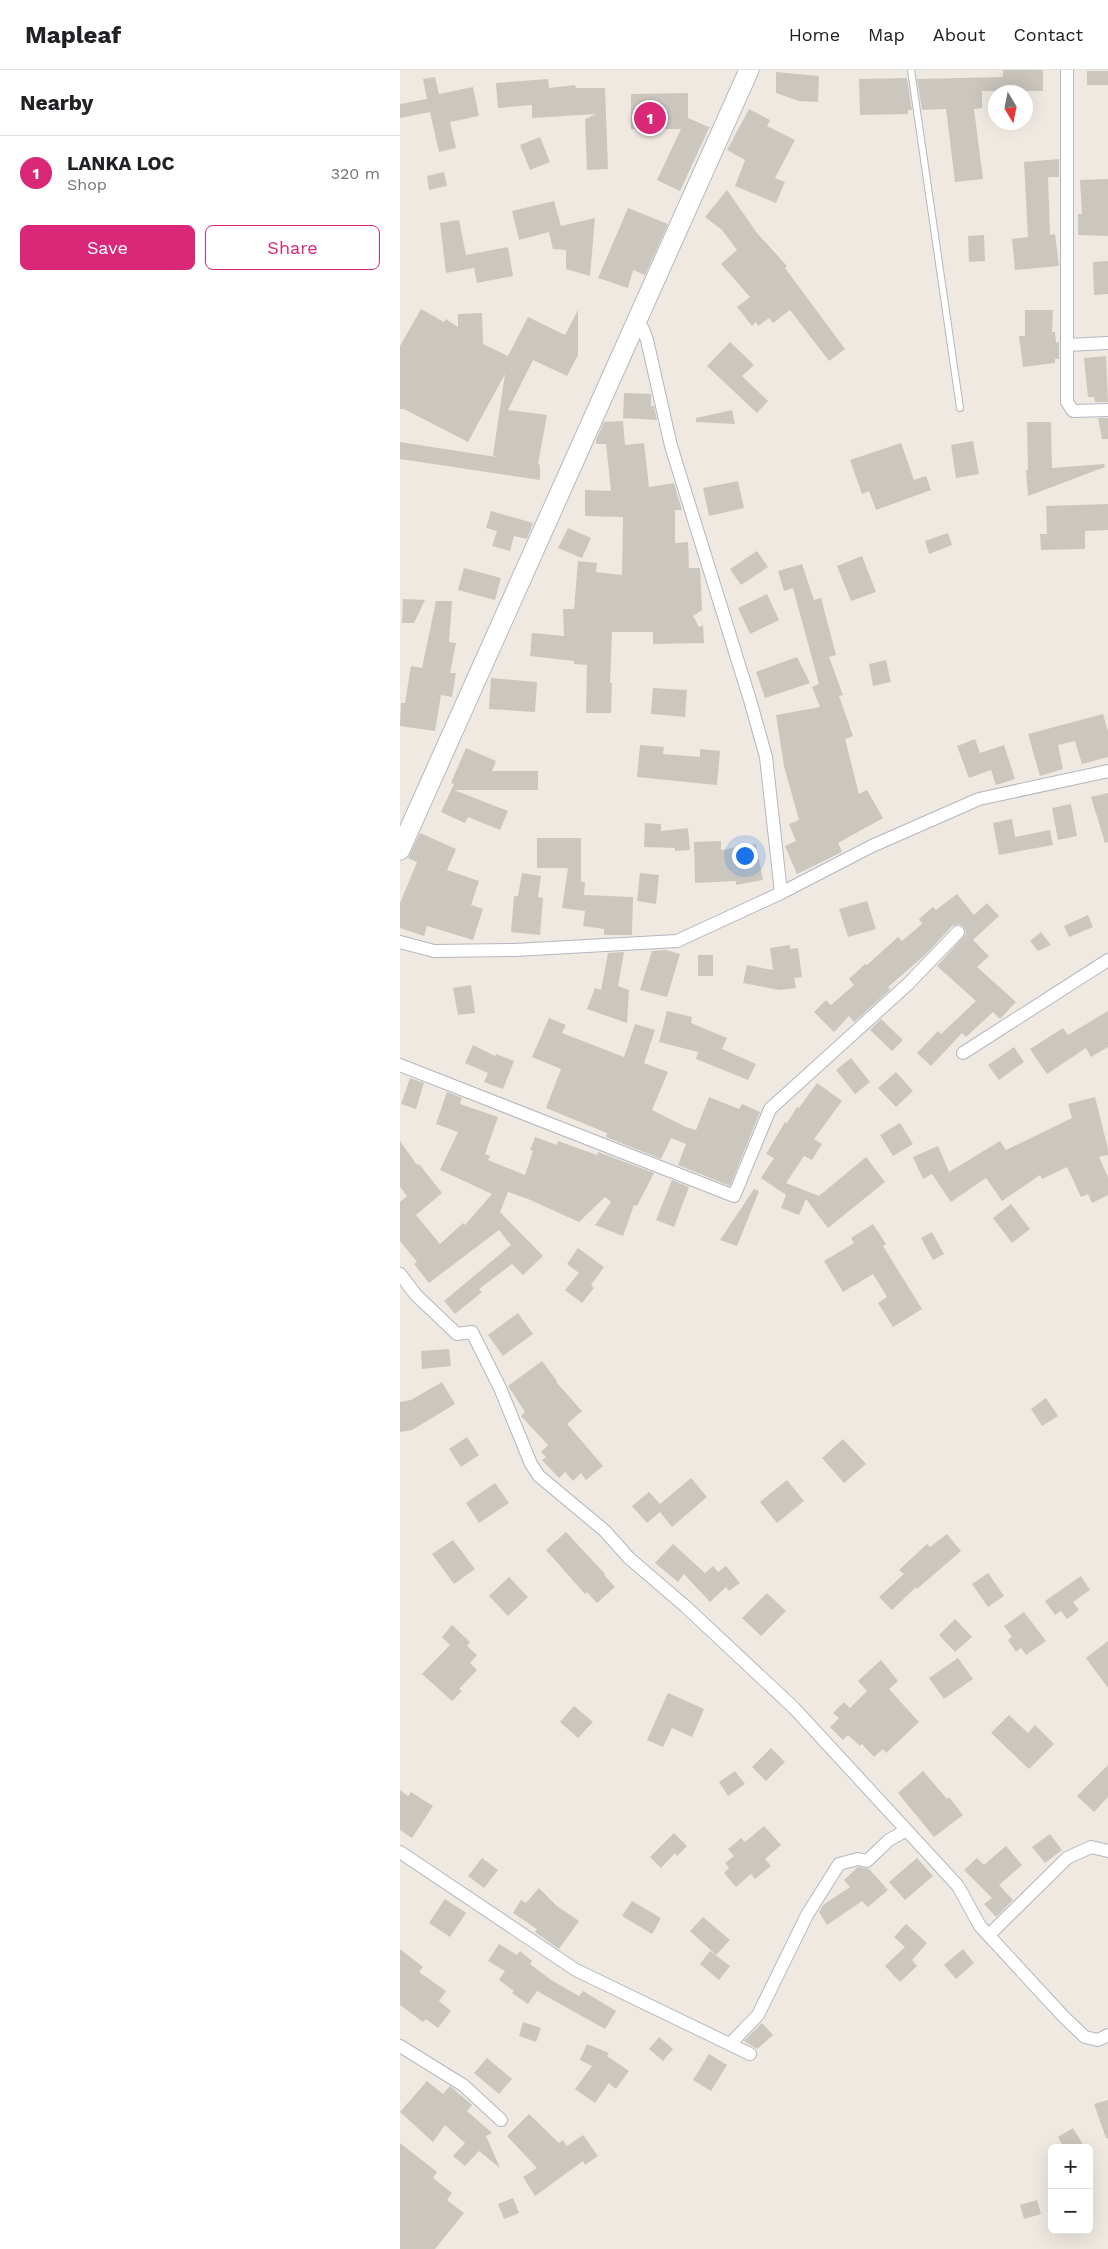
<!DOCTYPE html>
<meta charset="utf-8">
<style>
:root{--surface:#fff;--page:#f6f6f6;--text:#202124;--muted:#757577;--line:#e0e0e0;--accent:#db2777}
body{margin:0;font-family:"Work Sans",sans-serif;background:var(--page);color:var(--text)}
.controls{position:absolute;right:15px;bottom:15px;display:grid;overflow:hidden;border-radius:8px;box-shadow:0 5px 20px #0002}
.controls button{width:45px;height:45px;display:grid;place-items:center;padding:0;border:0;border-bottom:1px solid var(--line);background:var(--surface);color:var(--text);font:25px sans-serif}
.compass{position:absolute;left:588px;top:15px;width:45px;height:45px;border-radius:50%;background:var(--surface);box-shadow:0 5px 20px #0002;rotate:170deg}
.you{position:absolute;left:344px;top:785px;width:18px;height:18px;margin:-12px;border:4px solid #fff;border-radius:50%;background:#1a73e8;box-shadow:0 0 0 8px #1a73e833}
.badge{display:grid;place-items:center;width:32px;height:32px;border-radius:50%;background:var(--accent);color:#fff;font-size:16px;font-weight:700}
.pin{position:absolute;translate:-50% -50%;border:2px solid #fff;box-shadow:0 1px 5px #0006}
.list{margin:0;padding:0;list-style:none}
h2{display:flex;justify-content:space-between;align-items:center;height:65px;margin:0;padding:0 20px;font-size:21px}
h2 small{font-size:16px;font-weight:400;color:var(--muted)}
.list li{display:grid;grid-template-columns:32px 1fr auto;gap:15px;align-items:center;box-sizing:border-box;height:75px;padding:0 20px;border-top:1px solid var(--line)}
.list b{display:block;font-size:19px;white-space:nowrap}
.list p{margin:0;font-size:16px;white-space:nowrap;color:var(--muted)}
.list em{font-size:16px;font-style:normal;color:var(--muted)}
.actions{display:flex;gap:10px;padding:15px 20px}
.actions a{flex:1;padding:11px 0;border:1px solid var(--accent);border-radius:8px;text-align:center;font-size:18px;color:var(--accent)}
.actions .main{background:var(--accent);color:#fff}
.map{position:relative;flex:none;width:708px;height:2179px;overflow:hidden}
header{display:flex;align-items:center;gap:30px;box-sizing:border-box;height:70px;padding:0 25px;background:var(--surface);border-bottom:1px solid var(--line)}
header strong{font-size:24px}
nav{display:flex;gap:28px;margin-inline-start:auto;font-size:18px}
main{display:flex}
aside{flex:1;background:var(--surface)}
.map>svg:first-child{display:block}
.building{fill:#cbc7bf}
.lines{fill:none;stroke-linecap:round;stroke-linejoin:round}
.lane-casing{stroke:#b4b7c1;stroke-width:8}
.street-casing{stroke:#b4b7c1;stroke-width:14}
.secondary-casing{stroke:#b4b7c1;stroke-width:21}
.lane{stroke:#fff;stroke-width:6}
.street{stroke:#fff;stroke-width:12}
.secondary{stroke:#fff;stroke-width:19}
</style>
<header>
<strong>Mapleaf</strong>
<nav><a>Home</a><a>Map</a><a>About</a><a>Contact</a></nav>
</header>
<main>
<aside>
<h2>Nearby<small></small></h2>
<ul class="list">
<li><span class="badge">1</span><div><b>LANKA LOC</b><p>Shop</p></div><em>320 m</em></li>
</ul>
<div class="actions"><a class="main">Save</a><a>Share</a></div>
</aside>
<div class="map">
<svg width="708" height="2179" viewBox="0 0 708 2179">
<rect width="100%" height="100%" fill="#efe9e1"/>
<g class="building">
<path d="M603 0H643V21H582V38L574 39 583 109 555 112 546 39 522 40 517 9 603 7Z"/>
<rect x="687" y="1" width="21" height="14"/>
<path d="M376 2 419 6 418 32 399 31 376 23Z"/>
<path d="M35 7 39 24 73 17 79 46 50 52 56 78 39 82 30 42 0 48V34L27 29 23 9Z"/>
<path d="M507 8 512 40H508V44L460 45 459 9Z"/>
<path d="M148 9 149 18 175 15 176 18H205L208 99 187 100 185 49 196 44 132 48V35L98 38 96 13Z"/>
<path d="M288 23V48L311 58H309L280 121 257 110 281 59H231V24Z"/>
<path d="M349 39 370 50 367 56 395 70 375 108 385 112 376 133 335 116 345 90 327 80Z"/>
<path d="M140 67 150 92 130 100 120 75Z"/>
<path d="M659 89V107H648L650 165 655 164 659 196 615 200 612 169 628 167 624 92Z"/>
<path d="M44 102 47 116 29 120 27 106Z"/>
<path d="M708 109V166L678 165V144H682L680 110Z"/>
<path d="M327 120 357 163 387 196 385 198 445 279 429 291 390 240 373 253 369 248 358 256 356 252 352 256 337 237 350 227 321 194 337 180 322 160 305 147Z"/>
<path d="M154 131 161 156 195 148 190 206 166 199V180L153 179 149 162 119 170 112 141Z"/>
<path d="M228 138 268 154 245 205 233 200 228 218 198 208Z"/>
<path d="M59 150 66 185 108 177 113 206 77 213 74 198 46 203 40 153Z"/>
<path d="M584 165 585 191 569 192 568 166Z"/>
<path d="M708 191V224L694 225 693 192Z"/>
<path d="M21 239 44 252 46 249 58 257V244L82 243 83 274 108 286 128 247 165 265 178 240V285L167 306 133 290 108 340 147 345 138 394 140 395V410L0 389V372L96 387 93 385 105 304 68 372 4 339H0V276Z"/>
<path d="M625 240H653L652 262H655L656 273 659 272V289H655V293L623 297 619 266H625Z"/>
<path d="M330 272 354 295 342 306 368 331 357 343 307 296Z"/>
<path d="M706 286 708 332H695L694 327H688L684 288Z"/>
<path d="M224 323 251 324V336H254L257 350 223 348Z"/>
<path d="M332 340 335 354 296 352V348Z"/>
<path d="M698 348H708V369H702Z"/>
<path d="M223 351 225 375 244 373 249 417 274 413 282 440H275V473L288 472 289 498H300L302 540 293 546 299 557 303 555 304 573 253 574V562H212L210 613H212L211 643H186L187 595 174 594V591L130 586 132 563 164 566 163 539H174L178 491 197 493 196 502 222 505 223 447 185 446V420L211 421 206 374H196V370L204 352Z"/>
<path d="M627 352H651L652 398 704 394 705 397 628 426 626 400H628Z"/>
<path d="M573 371 579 404 556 408 551 375Z"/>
<path d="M501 373 514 410 526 406 531 420 476 440 469 421 462 424 450 390Z"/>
<path d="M338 411 344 438 309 446 303 418Z"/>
<path d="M708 434V460L685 461V479L641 480 640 464H647L646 436Z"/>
<path d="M91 441 133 453 127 469 114 466 110 481 92 476 97 461 86 458Z"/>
<path d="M168 458 191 468 182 488 158 478Z"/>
<path d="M548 463 552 475 529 484 525 471Z"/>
<path d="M357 481 368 497 341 515 330 499Z"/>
<path d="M462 486 476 522 451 531 437 496Z"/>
<path d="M402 494 414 530 421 528 436 585 429 587 443 625 439 626 453 666 445 669 459 724 467 720 483 748 438 773 442 782 397 804 385 776 396 771 389 754 399 750 384 696 376 645 420 637 412 617 419 614 393 518 384 521 378 501Z"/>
<path d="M64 498 101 508 95 530 58 520Z"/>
<path d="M367 524 379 550 350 564 338 538Z"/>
<path d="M3 529 25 530 14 553H2Z"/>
<path d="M36 531H52L49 572 56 573 50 603H56L52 627 41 625 35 661 0 656 1 633H5L11 596 22 598Z"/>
<path d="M397 587 410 613 365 628 356 602Z"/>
<path d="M486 590 491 612 473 616 469 594Z"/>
<path d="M91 608 137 612 135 642 89 639Z"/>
<path d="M253 618 287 620 285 647 251 644Z"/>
<path d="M703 644 708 661V687L682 694 675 671 658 675 663 699 640 706 628 664Z"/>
<path d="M575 669 580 683 604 675 615 709 596 715 591 700 569 708 557 676Z"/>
<path d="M240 675 264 677 263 684 300 687V679L320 681 317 715 237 707Z"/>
<path d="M66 678 96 691 92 701H138V720H54L108 741 100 760 68 747 65 753 41 742 54 714 51 713Z"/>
<path d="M708 723V772L705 773 691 727Z"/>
<path d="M671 734 677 766 658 770 652 738Z"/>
<path d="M612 749 615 767 650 760 653 775 599 785 593 753Z"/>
<path d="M245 753 261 754V761L288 758 290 780 275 781V778L244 777Z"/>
<path d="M20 763 56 779 47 800 79 811 71 835 83 839 73 870 27 856 24 866 0 858V833L17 792 8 788Z"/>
<path d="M137 768H181V812H185L184 825 233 827 232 865H204V859L183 856 185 841 162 838 168 798H137Z"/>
<path d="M321 771V780L356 774 363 810 336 815V811L295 813 294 772Z"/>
<path d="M122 803 141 806 138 827 143 828 140 865 111 862 114 826H118Z"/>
<path d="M240 803 259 805 256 834 237 831Z"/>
<path d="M557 824 574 845 587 833 599 846 573 870 589 886 577 897 616 932 600 949 593 942 566 967 562 963 531 996 517 983 538 961 541 964 576 931 537 896 566 864 564 857 559 854 552 856 525 885 488 917 490 920 454 952 449 946 434 962 414 942 426 930 431 935 454 915 449 909 465 894 467 895 498 867 502 871 522 854 519 849 533 837 536 840Z"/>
<path d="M467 831 476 859 448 867 439 839Z"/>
<path d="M688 845 693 857 669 867 664 856Z"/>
<path d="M641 862 651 875 638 881 630 871Z"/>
<path d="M390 875V879L398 878 402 907 394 908 396 918 379 920 343 913 347 895 373 900 370 878Z"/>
<path d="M266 880 280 884 267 927 240 920 252 881Z"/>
<path d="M224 882 218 916 229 920 227 953 187 939 195 918 201 920 208 883Z"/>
<rect x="298" y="885" width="15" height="21"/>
<path d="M71 915 75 943 58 945 53 918Z"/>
<path d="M267 941 292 947 291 953 327 968 322 979 356 994 348 1010 296 989 298 982 259 972Z"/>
<path d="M708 941V977L691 987 686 978 647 1004 630 979 663 958 668 965Z"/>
<path d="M149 948 166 955 162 963 224 987 235 954 255 960 244 993 268 1002 252 1040 286 1057 296 1060 309 1027 339 1039 342 1034 360 1042 330 1116 278 1095 286 1074 271 1068 261 1089 206 1067 207 1063 146 1038 161 999 132 987Z"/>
<path d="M481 949 503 970 492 981 470 960Z"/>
<path d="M73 975 95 986 96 984 114 991 103 1019 84 1012 88 1003 65 993Z"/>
<path d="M614 977 624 992 599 1010 588 995Z"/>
<path d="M451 988 470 1012 455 1024 436 1000Z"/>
<path d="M496 1002 513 1021 496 1037 478 1018Z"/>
<path d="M10 1008 24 1013 16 1039 1 1034Z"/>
<path d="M417 1013 442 1031 414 1069 422 1074 412 1090 404 1086 386 1113 419 1126 466 1087 485 1112 428 1158 406 1129 399 1145 381 1138 386 1125 361 1108 374 1088 366 1084 385 1052 387 1053 397 1037 399 1038Z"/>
<path d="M47 1022 62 1028 60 1034 98 1047 85 1084 90 1086 88 1090 125 1105 133 1081 130 1080 135 1067 157 1075 158 1071 197 1085 198 1082 254 1103 237 1136 234 1135 223 1166 195 1155 211 1132 205 1127 179 1152 128 1129 108 1122 100 1142 143 1186 123 1205 112 1194 79 1219 82 1222 55 1244 44 1231 111 1175 99 1160 29 1213 14 1194 17 1192 0 1171V1132L7 1126 0 1117V1071L17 1095 19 1094 42 1123 16 1145 40 1174 63 1153 65 1155 92 1124 40 1100 58 1062 36 1054Z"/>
<path d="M695 1027 708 1079V1085L699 1087 708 1107V1125L692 1133 688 1124 681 1127 667 1097 642 1109 640 1105 602 1131 586 1108 551 1132 532 1104 523 1109 513 1087 538 1076 549 1102 600 1071 606 1080 672 1048 668 1034Z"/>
<path d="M500 1053 513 1074 493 1086 480 1065Z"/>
<path d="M272 1110 289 1117 274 1157 256 1150Z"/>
<path d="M354 1119 359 1121 337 1176 320 1170Z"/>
<path d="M611 1134 630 1159 612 1173 593 1148Z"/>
<path d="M473 1154 486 1174 483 1176 522 1239 493 1257 478 1233 487 1227 473 1204 443 1222 424 1191 454 1173 451 1168Z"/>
<path d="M532 1162 544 1184 533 1190 521 1168Z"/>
<path d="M178 1178 204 1197 191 1215 194 1218 182 1233 165 1220 179 1203 167 1194Z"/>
<path d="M118 1243 133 1264 103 1286 88 1265Z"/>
<path d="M49 1279 51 1296 22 1299 21 1281Z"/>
<path d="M142 1291 157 1311 156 1312 182 1341 167 1354 203 1396 186 1410 181 1403 173 1411 165 1402 159 1408 142 1390 146 1387 141 1382 148 1375 121 1346 125 1342 108 1316Z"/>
<path d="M42 1312 55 1334 12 1360 0 1362V1332L11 1330Z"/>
<path d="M646 1328 658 1346 642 1356 631 1339Z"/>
<path d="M67 1367 79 1385 61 1397 49 1379Z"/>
<path d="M443 1369 466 1394 444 1413 422 1388Z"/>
<path d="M291 1408 307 1427 272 1457 260 1442 247 1453 232 1436 249 1422 260 1434Z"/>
<path d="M387 1410 404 1431 377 1453 360 1432Z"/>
<path d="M95 1413 109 1433 79 1453 66 1433Z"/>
<path d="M166 1462 205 1504 204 1505 215 1517 197 1533 187 1522 185 1524 146 1480Z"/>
<path d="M547 1464 561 1481 517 1519 516 1517 492 1540 479 1527 504 1504 499 1500 527 1474 530 1477Z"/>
<path d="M53 1470 75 1499 54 1514 32 1484Z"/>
<path d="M273 1474 305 1503 313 1496 318 1502 326 1496 340 1513 329 1521 326 1517 310 1532 284 1504 278 1512 255 1493Z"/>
<path d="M588 1503 604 1526 588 1537 572 1514Z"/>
<path d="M681 1506 690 1520 673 1532 679 1540 667 1549 661 1541 655 1545 645 1531Z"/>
<path d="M109 1507 128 1527 108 1546 89 1526Z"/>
<path d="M367 1523 386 1541 361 1566 342 1548Z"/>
<path d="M624 1542 646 1571 626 1585 621 1578 616 1582 608 1570 612 1567 604 1556Z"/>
<path d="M555 1549 572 1567 555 1582 539 1565Z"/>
<path d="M52 1555 70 1572 67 1576 77 1585 70 1593 77 1600 59 1619 62 1621 52 1631 22 1604 50 1575 42 1567Z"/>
<path d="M708 1571V1618L686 1588Z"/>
<path d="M558 1588 573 1609 544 1629 529 1608Z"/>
<path d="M481 1590 498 1611 489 1619 519 1652 486 1683 483 1679 474 1687 462 1674 460 1676 448 1665 443 1670 430 1657 439 1648 433 1643 444 1632 450 1638 467 1621 458 1611Z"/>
<path d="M268 1623 304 1639 292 1667 272 1658 263 1677 247 1670Z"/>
<path d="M174 1636 193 1652 178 1668 160 1652Z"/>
<path d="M609 1645 628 1663 635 1655 654 1674 629 1699 591 1663Z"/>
<path d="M371 1678 385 1692 366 1711 352 1697Z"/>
<path d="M708 1695V1727L694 1742 677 1726Z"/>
<path d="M335 1701 345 1714 328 1726 319 1712Z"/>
<path d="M523 1701 547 1729 549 1727 563 1745 534 1767 498 1723Z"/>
<path d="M0 1720 8 1726 11 1722 33 1736 12 1768 0 1760Z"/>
<path d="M364 1756 381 1775 365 1789 371 1796 355 1809 351 1804 336 1817 324 1803 329 1798 325 1793 334 1786 328 1779 341 1768 345 1772Z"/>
<path d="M274 1763 287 1776 277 1786 275 1783 261 1798 250 1787Z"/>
<path d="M650 1764 662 1780 645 1793 632 1777Z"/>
<path d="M606 1776 622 1795 599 1815 613 1830 596 1847 584 1834 592 1828 564 1800 577 1788 584 1795Z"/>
<path d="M82 1788 98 1800 84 1818 68 1806Z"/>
<path d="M517 1788 533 1806 505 1830 489 1812Z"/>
<path d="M458 1797 469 1799 488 1820 468 1837 462 1831 427 1855 419 1842 423 1835 450 1817 444 1810Z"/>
<path d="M139 1818 157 1836 179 1851 159 1879 135 1862 137 1859 113 1843 121 1830 126 1833Z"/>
<path d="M45 1829 66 1843 50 1867 29 1853Z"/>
<path d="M232 1831 261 1848 252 1864 222 1846Z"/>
<path d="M303 1847 330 1870 316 1885 290 1861Z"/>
<path d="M506 1854 527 1873 512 1890 517 1896 500 1912 485 1896 505 1877 494 1867Z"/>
<path d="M99 1874 117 1885 120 1881 132 1891 130 1894 151 1910 179 1926 183 1921 216 1941 205 1959 137 1921 128 1934 112 1923 114 1921 99 1910 105 1901 88 1891Z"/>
<path d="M0 1879 23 1897 19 1902 46 1921 39 1931 51 1941 38 1958 26 1949 23 1952 0 1935Z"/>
<path d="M563 1879 574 1893 556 1909 544 1895Z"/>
<path d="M310 1881 330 1896 319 1910 300 1894Z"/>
<path d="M123 1952 141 1958 136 1972 119 1966Z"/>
<path d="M362 1953 373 1965 357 1979 344 1971Z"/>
<path d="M259 1967 273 1979 263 1991 249 1979Z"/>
<path d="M187 1974 209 1983 207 1986 229 2001 216 2019 209 2013 195 2033 175 2019 192 1996 180 1990Z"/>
<path d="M309 1984 327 1995 311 2021 293 2010Z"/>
<path d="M87 1988 112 2009 99 2024 74 2003Z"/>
<path d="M27 2011 43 2024 50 2016 72 2035 67 2041 92 2063 86 2066 100 2098 79 2081 65 2096 53 2086 65 2073 45 2055 33 2072 0 2042Z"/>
<path d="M708 2030V2068H706L694 2034Z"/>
<path d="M129 2044 159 2073 163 2070 167 2076 183 2065 198 2086 185 2095 183 2091 135 2126 123 2107 137 2098 107 2066Z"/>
<path d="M673 2058 685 2078H664L658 2067Z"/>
<path d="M0 2073 37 2102 33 2108 52 2123 47 2130 64 2143 35 2179H0Z"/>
<path d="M113 2128 119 2143 104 2149 98 2134Z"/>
<path d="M637 2130 641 2144 624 2149 620 2135Z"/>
</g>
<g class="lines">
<g class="lane-casing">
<path id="lane" d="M511 0 560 338"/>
</g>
<g class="street-casing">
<g id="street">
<path d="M667 0V332L673 341 708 340"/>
<path d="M236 252 243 259 247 270 271 376 350 630 366 687 381 823"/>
<path d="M667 275 708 273"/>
<path d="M0 872 34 881 115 880 277 871 381 823 472 776 579 729 708 701"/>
<path d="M563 983 708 890"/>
<path d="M0 995 334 1126 370 1039 508 914 558 862"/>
<path d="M0 1204 16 1225 57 1264 72 1262 100 1318 131 1394 139 1406 205 1461 229 1488 285 1536 394 1638 558 1816 580 1856 663 1946 685 1967 698 1970 708 1965"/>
<path d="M0 1782 176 1900 350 1984"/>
<path d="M589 1865 667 1788 691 1777 708 1781"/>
<path d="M330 1974 358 1945 407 1845 439 1794 458 1789 467 1791 489 1770 505 1761"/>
<path d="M0 1976 63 2015 101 2050"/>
</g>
</g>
<g class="secondary-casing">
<path id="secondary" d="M0 780 349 0"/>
</g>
<use href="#lane" class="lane"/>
<use href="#street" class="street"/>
<use href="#secondary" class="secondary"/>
</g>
</svg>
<div class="controls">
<button>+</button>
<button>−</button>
</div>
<svg class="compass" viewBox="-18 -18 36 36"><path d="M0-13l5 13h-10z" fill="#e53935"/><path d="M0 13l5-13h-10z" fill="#757577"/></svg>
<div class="you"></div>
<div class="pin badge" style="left:250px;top:48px">1</div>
</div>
</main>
